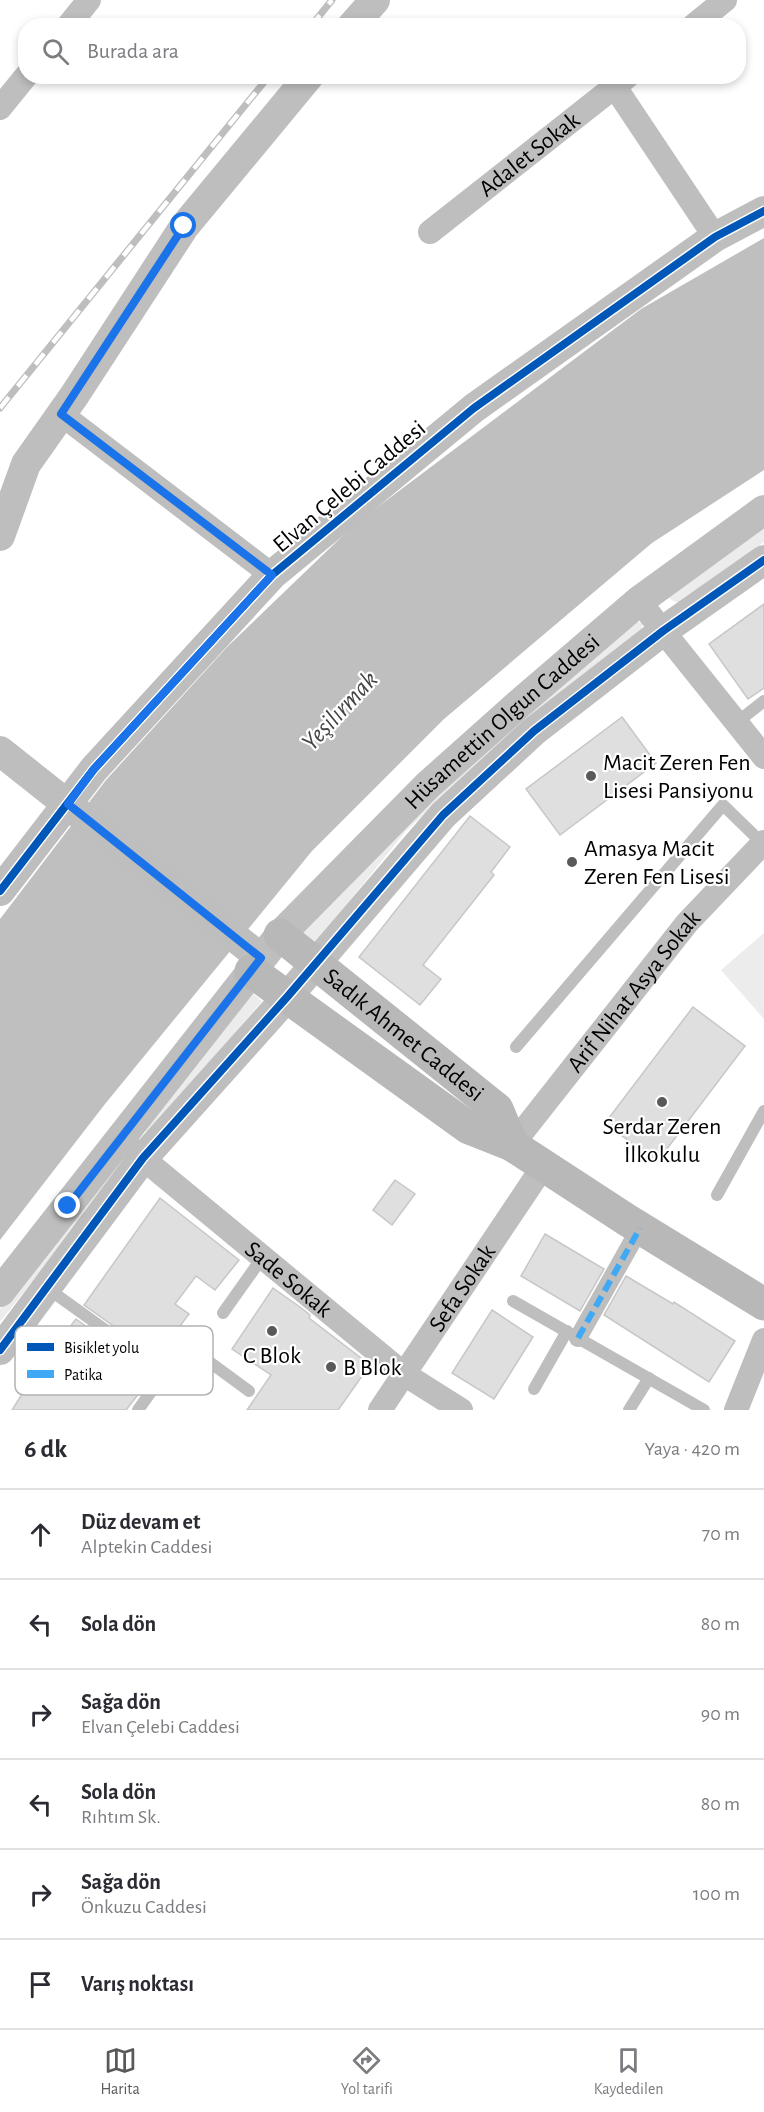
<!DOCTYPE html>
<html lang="tr">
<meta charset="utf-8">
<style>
:root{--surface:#fff;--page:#f2f2f3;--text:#2b2b33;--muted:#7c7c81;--line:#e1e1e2;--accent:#595959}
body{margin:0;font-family:"Alegreya Sans",sans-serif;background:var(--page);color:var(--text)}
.stop{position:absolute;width:18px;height:18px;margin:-14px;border:4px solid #1a73e8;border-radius:50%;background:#fff}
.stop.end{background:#1a73e8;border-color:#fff;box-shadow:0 2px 6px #0008}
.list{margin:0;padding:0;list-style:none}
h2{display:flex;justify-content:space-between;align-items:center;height:78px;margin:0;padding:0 24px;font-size:26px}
h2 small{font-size:20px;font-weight:400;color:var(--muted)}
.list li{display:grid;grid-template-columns:39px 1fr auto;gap:18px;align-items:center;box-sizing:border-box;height:90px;padding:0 24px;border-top:2px solid var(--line)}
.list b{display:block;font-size:22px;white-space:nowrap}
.list p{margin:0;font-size:20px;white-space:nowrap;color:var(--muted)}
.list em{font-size:20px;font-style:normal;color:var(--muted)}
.icon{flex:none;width:33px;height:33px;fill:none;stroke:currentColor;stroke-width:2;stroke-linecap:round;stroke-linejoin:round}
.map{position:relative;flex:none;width:764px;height:1410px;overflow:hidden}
.search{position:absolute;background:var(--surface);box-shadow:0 3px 9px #0003;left:18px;right:18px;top:18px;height:66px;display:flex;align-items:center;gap:15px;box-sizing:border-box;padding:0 21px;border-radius:24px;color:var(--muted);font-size:22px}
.sheet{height:618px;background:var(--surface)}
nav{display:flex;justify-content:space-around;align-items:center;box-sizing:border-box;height:84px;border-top:2px solid var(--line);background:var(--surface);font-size:16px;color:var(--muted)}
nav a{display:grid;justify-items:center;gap:3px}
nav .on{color:var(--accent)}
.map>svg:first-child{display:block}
.grass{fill:#ececec}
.water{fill:#bfbfbf}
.building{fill:#dfdfdf;stroke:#c7c7c7;stroke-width:1.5}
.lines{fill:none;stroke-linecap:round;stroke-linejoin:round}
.service{stroke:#bebebe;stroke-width:12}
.pedestrian{stroke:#bebebe;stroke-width:18}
.minor{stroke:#bebebe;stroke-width:24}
.tertiary{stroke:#bebebe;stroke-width:30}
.secondary{stroke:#b8b8b8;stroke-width:33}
.rail-casing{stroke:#bebebe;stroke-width:7}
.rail{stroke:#fff;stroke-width:4.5;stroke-dasharray:14;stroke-linecap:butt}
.quiet{stroke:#3fa9f5;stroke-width:6;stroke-dasharray:12 6;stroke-linecap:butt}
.cycleway-casing{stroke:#fff;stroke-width:11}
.cycleway{stroke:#0057b8;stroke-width:8}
.route{stroke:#1a73e8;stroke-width:8}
.poi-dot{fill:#595959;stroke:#fff;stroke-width:2}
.labels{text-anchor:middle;stroke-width:4.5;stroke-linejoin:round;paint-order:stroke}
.street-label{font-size:24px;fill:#000;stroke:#fff}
.poi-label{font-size:24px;fill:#000;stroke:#fff;text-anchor:start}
.water-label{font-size:26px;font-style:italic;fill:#444;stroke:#fff}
.key{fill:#fff;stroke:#b2b2b2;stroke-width:1.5}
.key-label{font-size:16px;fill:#000}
</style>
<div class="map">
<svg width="764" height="1410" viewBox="0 0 764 1410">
<rect width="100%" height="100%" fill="#fff"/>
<g class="grass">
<path d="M764 523V542L680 604 670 599 669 590Z"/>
<path d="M634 621 642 623V631L456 784 405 832 314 945 301 934 403 825Z"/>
<path d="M764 933V1019L721 970Z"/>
<path d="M252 993 262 1001 150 1134 143 1128Z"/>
<path d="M124 1154 131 1158 0 1322V1309Z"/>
</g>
<path class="water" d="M764 238V470L652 543 444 719 312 851 105 1104 0 1240V919L106 780 227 647 355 524 641 309Z"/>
<g class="building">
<path d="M764 604V688L748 699 709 644Z"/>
<path d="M622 717 656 763 560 835 526 789Z"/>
<path d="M470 816 510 847 491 872 494 875 423 965 441 979 420 1005 359 957Z"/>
<path d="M693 1007 745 1046 657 1162 605 1123Z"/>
<path d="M395 1180 415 1194 392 1225 373 1210Z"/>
<path d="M160 1198 239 1260 215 1290 196 1276 175 1304 189 1314 157 1357 84 1305Z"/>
<path d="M545 1234 604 1269 580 1311 521 1276Z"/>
<path d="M626 1276 673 1304 674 1302 735 1341 709 1382 604 1315Z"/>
<path d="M273 1288 300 1307 310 1315 309 1318 370 1365 338 1410H247L271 1375 232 1349Z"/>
<path d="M492 1310 533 1337 494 1399 452 1373Z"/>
<path d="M76 1319 147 1370 145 1373 151 1378 126 1410H12L41 1364Z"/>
</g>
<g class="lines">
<g class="service">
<path d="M736 723 764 701"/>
<path d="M516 1047 723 805 763 844"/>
<path d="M717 1195 764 1111"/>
<path d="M47 1288 164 1372"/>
<path d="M513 1301 704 1410"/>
<path d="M223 1313 262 1258"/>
<path d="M534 1389 567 1331"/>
<path d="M138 1410 185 1344 249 1391"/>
<path d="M629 1410 649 1378"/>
</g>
<path class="pedestrian" d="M578 1338 640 1228"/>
<g class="minor">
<path d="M68 26 89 0"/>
<path d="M693 26 725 0"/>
<path d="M615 87 715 237"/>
<path d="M0 108 26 76"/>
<path id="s1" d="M430 232 628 76"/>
<path d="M61 414 272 575"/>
<path d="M639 601 764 757"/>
<path id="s2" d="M512 1145 687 923 764 842"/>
<path id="s3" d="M129 1147 404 1374 461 1410"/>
<path id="s4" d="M380 1410 544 1165"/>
<path d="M736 1410 764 1340"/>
</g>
<g class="tertiary">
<path d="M352 26 375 0"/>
<path d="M0 536 26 464 74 396 184 227 309 76"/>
<path d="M0 751 261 958"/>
<path d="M0 891 94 769 272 575 474 408 715 237 764 211"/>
<path id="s5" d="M0 1292 280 935 428 785 520 703 639 601 764 510"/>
<path d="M0 1350 143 1158 288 996 443 815 534 731 663 631 764 560"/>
</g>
<g class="secondary">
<path id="s6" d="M280 935 497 1109 512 1145"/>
<path d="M251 971 469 1128 512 1145 627 1220 764 1304"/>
</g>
<g class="rail-casing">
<g id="rail">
<path d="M311 26 332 0"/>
<path d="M0 408 269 76"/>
</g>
</g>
<use href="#rail" class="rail"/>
<path class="quiet" d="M578 1338 640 1228"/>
<g class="cycleway-casing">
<g id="cycleway">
<path d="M0 891 94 769 272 575 474 408 715 237 764 211"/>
<path d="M0 1350 143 1158 288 996 443 815 534 731 663 631 764 560"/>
</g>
</g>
<use href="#cycleway" class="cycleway"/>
</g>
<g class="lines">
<path class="route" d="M68 1206 261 958 68 804 94 769 272 575 61 414 184 226"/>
</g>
<g class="poi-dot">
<circle cx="591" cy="776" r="6"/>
<circle cx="572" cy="862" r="6"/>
<circle cx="662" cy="1102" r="6"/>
<circle cx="272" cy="1331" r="6"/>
<circle cx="331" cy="1367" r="6"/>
</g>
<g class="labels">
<g class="street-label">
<text dy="8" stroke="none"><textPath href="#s1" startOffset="126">Adalet Sokak</textPath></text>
<text transform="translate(349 486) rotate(-40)" y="8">Elvan Çelebi Caddesi</text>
<text dy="8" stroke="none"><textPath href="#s5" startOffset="762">Hüsamettin Olgun Caddesi</textPath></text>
<text dy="8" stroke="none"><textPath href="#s2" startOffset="196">Arif Nihat Asya Sokak</textPath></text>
<text dy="8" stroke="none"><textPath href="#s6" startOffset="159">Sadık Ahmet Caddesi</textPath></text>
<text dy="8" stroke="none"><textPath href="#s3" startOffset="207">Sade Sokak</textPath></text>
<text dy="8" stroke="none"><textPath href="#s4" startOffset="147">Sefa Sokak</textPath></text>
</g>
<g class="poi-label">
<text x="603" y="770">Macit Zeren Fen<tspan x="603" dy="28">Lisesi Pansiyonu</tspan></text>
<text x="584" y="856">Amasya Macit<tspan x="584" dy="28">Zeren Fen Lisesi</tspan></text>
<text x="662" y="1134" text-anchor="middle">Serdar Zeren<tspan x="662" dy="28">İlkokulu</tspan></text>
<text x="272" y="1363" text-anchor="middle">C Blok</text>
<text x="343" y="1375">B Blok</text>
</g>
<g class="water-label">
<text transform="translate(339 710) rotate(-47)" y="9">Yeşilırmak</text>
</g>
</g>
<rect x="15" y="1326" width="198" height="69" rx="9" class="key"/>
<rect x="27" y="1343" width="27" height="8" fill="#0057b8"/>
<rect x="27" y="1370" width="27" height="8" fill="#3fa9f5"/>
<g class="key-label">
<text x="64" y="1353">Bisiklet yolu</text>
<text x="64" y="1380">Patika</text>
</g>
</svg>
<div class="stop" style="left:184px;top:226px"></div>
<div class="stop end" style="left:68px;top:1206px"></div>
<div class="search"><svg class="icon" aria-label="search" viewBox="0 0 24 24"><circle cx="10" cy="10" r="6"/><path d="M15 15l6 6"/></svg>Burada ara</div>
</div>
<section class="sheet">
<h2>6 dk<small>Yaya · 420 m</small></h2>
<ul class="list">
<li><svg class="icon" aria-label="ahead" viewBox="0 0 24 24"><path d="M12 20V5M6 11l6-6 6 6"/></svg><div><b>Düz devam et</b><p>Alptekin Caddesi</p></div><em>70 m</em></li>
<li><svg class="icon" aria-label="left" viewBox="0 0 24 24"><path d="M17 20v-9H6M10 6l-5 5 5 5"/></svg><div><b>Sola dön</b></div><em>80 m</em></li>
<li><svg class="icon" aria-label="right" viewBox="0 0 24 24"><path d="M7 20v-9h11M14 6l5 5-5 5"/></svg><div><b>Sağa dön</b><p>Elvan Çelebi Caddesi</p></div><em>90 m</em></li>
<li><svg class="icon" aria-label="left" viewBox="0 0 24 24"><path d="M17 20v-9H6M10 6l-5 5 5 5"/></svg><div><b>Sola dön</b><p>Rıhtım Sk.</p></div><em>80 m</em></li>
<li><svg class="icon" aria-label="right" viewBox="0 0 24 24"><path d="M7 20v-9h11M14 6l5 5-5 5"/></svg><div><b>Sağa dön</b><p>Önkuzu Caddesi</p></div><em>100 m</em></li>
<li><svg class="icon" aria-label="arrive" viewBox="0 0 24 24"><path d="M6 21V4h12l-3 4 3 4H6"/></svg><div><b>Varış noktası</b></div></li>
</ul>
</section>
<nav>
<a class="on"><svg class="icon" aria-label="map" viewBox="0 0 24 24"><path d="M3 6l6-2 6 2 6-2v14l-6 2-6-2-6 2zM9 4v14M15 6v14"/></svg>Harita</a>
<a><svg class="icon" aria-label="directions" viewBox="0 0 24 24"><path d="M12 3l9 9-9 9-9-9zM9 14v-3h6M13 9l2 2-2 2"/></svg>Yol tarifi</a>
<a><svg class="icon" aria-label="saved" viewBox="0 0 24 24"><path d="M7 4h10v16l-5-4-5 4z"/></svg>Kaydedilen</a>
</nav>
